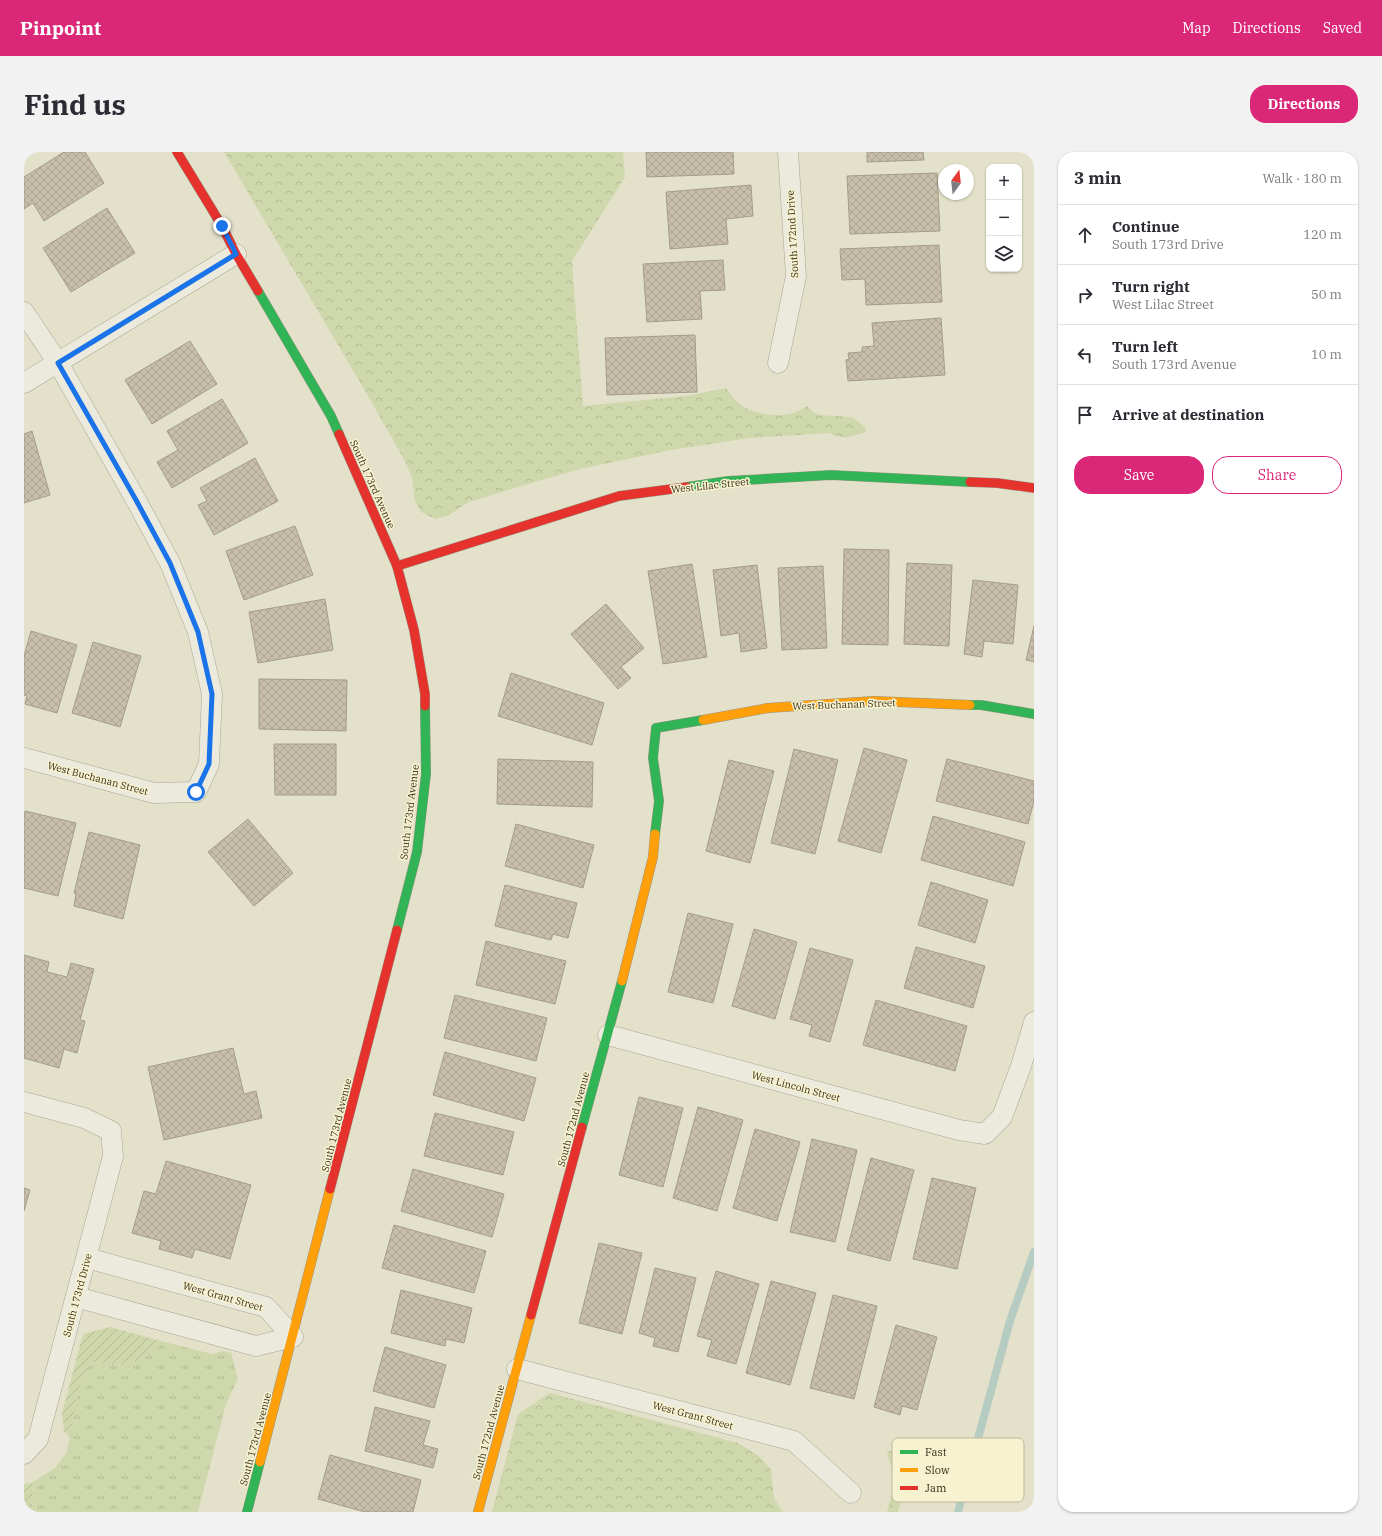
<!DOCTYPE html>
<meta charset="utf-8">
<style>
:root{--surface:#fff;--page:#f2f2f3;--text:#2b2b33;--muted:#7c7c81;--line:#e1e1e2;--accent:#db2777}
body{margin:0;font-family:"IBM Plex Serif",serif;background:var(--page);color:var(--text)}
.controls{position:absolute;right:12px;top:12px;display:grid;overflow:hidden;border-radius:8px;box-shadow:0 1px 3px #0004}
.controls button{width:36px;height:36px;display:grid;place-items:center;padding:0;border:0;border-bottom:1px solid var(--line);background:var(--surface);color:var(--text);font:20px sans-serif}
.compass{position:absolute;left:914px;top:12px;width:36px;height:36px;border-radius:50%;background:var(--surface);box-shadow:0 1px 3px #0004;rotate:15deg}
.stop{position:absolute;width:12px;height:12px;margin:-9px;border:3px solid #1a73e8;border-radius:50%;background:#fff}
.stop.end{background:#1a73e8;border-color:#fff;box-shadow:0 1px 4px #0008}
.list{margin:0;padding:0;list-style:none}
h2{display:flex;justify-content:space-between;align-items:center;height:52px;margin:0;padding:0 16px;font-size:17px}
h2 small{font-size:13px;font-weight:400;color:var(--muted)}
.list li{display:grid;grid-template-columns:26px 1fr auto;gap:12px;align-items:center;box-sizing:border-box;height:60px;padding:0 16px;border-top:1px solid var(--line)}
.list b{display:block;font-size:15px;white-space:nowrap}
.list p{margin:0;font-size:13px;white-space:nowrap;color:var(--muted)}
.list em{font-size:13px;font-style:normal;color:var(--muted)}
.actions{display:flex;gap:8px;padding:12px 16px}
.actions a{flex:1;padding:9px 0;border:1px solid var(--accent);border-radius:16px;text-align:center;font-size:14px;color:var(--accent)}
.actions .main{background:var(--accent);color:#fff}
.icon{flex:none;width:22px;height:22px;fill:none;stroke:currentColor;stroke-width:2;stroke-linecap:round;stroke-linejoin:round}
.map{position:relative;flex:none;width:1010px;height:1360px;overflow:hidden;border-radius:16px}
header{display:flex;align-items:center;gap:24px;box-sizing:border-box;height:56px;padding:0 20px;background:var(--accent);color:#fff}
header strong{font-size:19px}
nav{display:flex;gap:22px;margin-inline-start:auto;font-size:14px}
.intro{display:flex;align-items:center;justify-content:space-between;box-sizing:border-box;height:96px;padding:0 24px}
h1{margin:0;font-size:28px}
.button{padding:10px 18px;border-radius:16px;background:var(--accent);color:#fff;font-size:14px;font-weight:700}
main{display:flex;gap:24px;padding:0 24px}
aside{flex:1;background:var(--surface);border-radius:16px;box-shadow:0 1px 3px #0004}
.map>svg:first-child{display:block}
.grass{fill:url(#grass-tufts)}
.park{fill:url(#park-crowns)}
.garden{fill:url(#garden-furrows)}
.lines{fill:none;stroke-linecap:round;stroke-linejoin:round}
.stream{stroke:#b6cbc1;stroke-width:8}
.building{fill:url(#building-cross-hatch);stroke:#a49c8a}
.street-casing{stroke:#a9a594;stroke-width:21}
.fast-casing{stroke:#989484;stroke-width:10}
.slow-casing{stroke:#989484;stroke-width:10}
.jam-casing{stroke:#989484;stroke-width:10}
.street{stroke:#eceadd;stroke-width:20}
.fast{stroke:#30b455;stroke-width:9}
.slow{stroke:#ff9f0a;stroke-width:9}
.jam{stroke:#e5322d;stroke-width:9}
.route{stroke:#1a73e8;stroke-width:5}
.labels{text-anchor:middle;stroke-width:3;stroke-linejoin:round;paint-order:stroke}
.street-label{font-size:10px;fill:#382e1c;stroke:#f7f2cf}
.key{fill:#f7f2cf;stroke:#beb799;stroke-width:1}
.key-label{font-size:11px;fill:#382e1c}
</style>
<header>
<strong>Pinpoint</strong>
<nav><a>Map</a><a>Directions</a><a>Saved</a></nav>
</header>
<div class="intro"><h1>Find us</h1><a class="button">Directions</a></div>
<main>
<div class="map">
<svg width="1010" height="1360" viewBox="0 0 1010 1360">
<defs>
<pattern id="grass-tufts" width="24" height="20" patternUnits="userSpaceOnUse"><rect width="24" height="20" fill="#cfd7ac"/><path d="M3 7l-1-3M5 7V3M7 7l1-3M15 17l-1-3M17 17v-4M19 17l1-3" fill="none" stroke="#b2b993"/></pattern>
<pattern id="park-crowns" width="20" height="18" patternUnits="userSpaceOnUse"><rect width="20" height="18" fill="#cfd7ac"/><path d="M2 6a3 3 0 1 1 6 0M12 15a3 3 0 1 1 6 0" fill="none" stroke="#b2b993"/></pattern>
<pattern id="garden-furrows" width="10" height="10" patternUnits="userSpaceOnUse"><rect width="10" height="10" fill="#cfd7ac"/><path d="M-1 1l2-2M0 10L10 0M9 11l2-2" fill="none" stroke="#b2b993"/></pattern>
<pattern id="building-cross-hatch" width="8" height="8" patternUnits="userSpaceOnUse"><rect width="8" height="8" fill="#c8bfab"/><path d="M0 0l8 8M0 8l8-8" fill="none" stroke="#ada493"/></pattern>
</defs>
<rect width="100%" height="100%" fill="#e4e1ca"/>
<path class="grass" d="M137 1189 188 1202 199 1199 207 1201 214 1227 202 1252 174 1360H9L8 1331 31 1316 43 1300 54 1239 67 1210 101 1213 119 1206Z"/>
<g class="park">
<path d="M200 0H599L601 25 548 109 559 254 663 244 702 236C707 243 712 251 720 255 738 265 766 267 783 254L789 260 796 263 828 265 841 275 842 280C825 284 822 289 805 281L726 286 647 298 556 317 504 332 445 350 425 363 412 367 397 360 391 349 388 326 381 309 340 237Z"/>
<path d="M526 1241 714 1291 736 1305 747 1318 750 1346 759 1360H468L494 1262Z"/>
<path d="M893 1290 874 1360H863L871 1329 863 1300Z"/>
</g>
<g class="garden">
<path d="M86 1175 137 1189 119 1206 101 1213 67 1210 54 1239 46 1285 40 1279 38 1261 59 1182Z"/>
<path d="M8 1331 9 1360H0V1332Z"/>
</g>
<g class="lines">
<path class="stream" d="M934 1360 986 1169 1010 1100"/>
</g>
<g class="building">
<path d="M40 0H61L80 31 20 69 9 51 0 57V25Z"/>
<path d="M622 0H709L710 22 623 25Z"/>
<path d="M843 0H899L900 8 843 10Z"/>
<path d="M913 21 916 79 826 82 823 24Z"/>
<path d="M727 33 729 64 702 67 704 92 646 97 642 40Z"/>
<path d="M83 56 111 101 47 140 19 96Z"/>
<path d="M915 93 918 150 842 153 841 127 818 128 816 97Z"/>
<path d="M699 108 701 138 676 139 678 167 623 170 619 112Z"/>
<path d="M917 166 921 223 824 229 822 208 825 207 824 201 838 200V195L850 194 848 171Z"/>
<path d="M671 183 673 240 583 243 581 186Z"/>
<path d="M166 189 193 232 128 272 101 228Z"/>
<path d="M198 247 224 291 148 336 133 310 154 298 143 279Z"/>
<path d="M8 279 26 343 0 351V282Z"/>
<path d="M231 306 254 349 190 383 174 353 183 349 176 336Z"/>
<path d="M271 374 289 423 220 448 202 399Z"/>
<path d="M820 397 865 398 864 493 818 492Z"/>
<path d="M883 411 928 413 925 494 880 492Z"/>
<path d="M668 412 683 505 639 512 624 419Z"/>
<path d="M733 413 743 496 717 500 715 481 697 484 689 418Z"/>
<path d="M799 414 803 496 758 498 754 416Z"/>
<path d="M949 428 994 433 989 492 960 489 958 505 940 502Z"/>
<path d="M301 447 309 498 234 511 225 460Z"/>
<path d="M582 452 620 496 597 515 607 526 594 537 547 482Z"/>
<path d="M1010 474V510L1002 508Z"/>
<path d="M7 479 53 493 33 561 1 552 3 544 0 543V504Z"/>
<path d="M69 490 117 504 96 575 48 561Z"/>
<path d="M487 521 580 551 568 593 474 564Z"/>
<path d="M235 527 323 528 322 579 235 577Z"/>
<path d="M250 592H312V643H251Z"/>
<path d="M840 596 883 608 857 701 814 689Z"/>
<path d="M770 597 814 608 791 702 747 691Z"/>
<path d="M474 607 569 610 568 655 473 652Z"/>
<path d="M923 607 1010 629V649L1004 672 912 649Z"/>
<path d="M705 608 750 619 726 711 682 699Z"/>
<path d="M1 659 52 671 34 744 0 736V664Z"/>
<path d="M909 664 1001 690 989 734 897 708Z"/>
<path d="M224 667 269 721 230 754 184 700Z"/>
<path d="M492 672 570 693 559 736 481 714Z"/>
<path d="M65 680 116 693 99 767 50 754 52 742 50 741Z"/>
<path d="M907 730 964 748 951 791 894 773Z"/>
<path d="M481 733 553 751 544 786 529 782 527 788 471 774Z"/>
<path d="M664 761 709 772 689 851 644 840Z"/>
<path d="M730 777 773 790 751 867 708 854Z"/>
<path d="M462 789 542 809 531 852 452 833Z"/>
<path d="M892 795 961 814 949 856 880 836Z"/>
<path d="M786 796 829 808 806 890 785 884 788 873 766 867Z"/>
<path d="M0 803 25 810 23 820 43 825 47 811 70 817 56 868 61 869 53 901 40 897 35 916 0 906Z"/>
<path d="M431 843 523 866 512 909 420 886Z"/>
<path d="M852 848 943 874 931 919 839 893Z"/>
<path d="M209 896 220 942 232 939 238 966 140 988 124 915Z"/>
<path d="M421 900 512 926 500 969 409 943Z"/>
<path d="M615 945 659 956 639 1035 595 1023Z"/>
<path d="M674 955 719 968 693 1059 649 1046Z"/>
<path d="M411 961 490 980 479 1023 400 1004Z"/>
<path d="M731 977 776 990 753 1069 709 1056Z"/>
<path d="M788 987 833 998 811 1090 766 1080Z"/>
<path d="M847 1006 890 1018 866 1109 823 1098Z"/>
<path d="M142 1009 227 1033 206 1107 171 1097 168 1106 135 1097 137 1089 108 1081 120 1039 132 1042Z"/>
<path d="M389 1017 480 1042 468 1085 377 1059Z"/>
<path d="M908 1026 952 1036 933 1117 889 1107Z"/>
<path d="M0 1036 6 1038 0 1059Z"/>
<path d="M370 1073 462 1099 450 1141 358 1116Z"/>
<path d="M575 1091 618 1101 598 1182 555 1171Z"/>
<path d="M631 1116 672 1126 654 1200 629 1194 631 1186 615 1181Z"/>
<path d="M692 1119 735 1132 712 1212 683 1204 688 1188 673 1184Z"/>
<path d="M747 1129 792 1141 766 1233 722 1221Z"/>
<path d="M377 1138 448 1156 440 1191 422 1187 421 1194 367 1181Z"/>
<path d="M809 1143 853 1154 830 1247 786 1236Z"/>
<path d="M872 1173 913 1185 893 1258 878 1254 876 1263 850 1255Z"/>
<path d="M361 1195 422 1213 410 1256 349 1239Z"/>
<path d="M351 1255 406 1269 399 1293 414 1297 409 1316 341 1299Z"/>
<path d="M306 1303 397 1328 389 1360H341L294 1347Z"/>
</g>
<g class="lines">
<g class="street-casing">
<g id="street">
<path d="M0 160 34 211 112 348 146 411 174 480 188 542 185 612 172 640 130 641 0 606"/>
<path d="M754 211 772 124 764 0"/>
<path d="M0 231 212 102"/>
<path d="M584 883 935 978 961 982 978 965 997 914 1010 870"/>
<path d="M0 950 60 966 87 979 89 1004 14 1287 0 1302"/>
<path d="M52 1145 232 1194 269 1185 242 1155 63 1106"/>
<path d="M493 1217 770 1289 827 1341"/>
</g>
</g>
<g class="fast-casing">
<g id="fast">
<path d="M234 139 307 264 315 282"/>
<path d="M663 335 704 329 807 323 946 330"/>
<path d="M946 553H957L1010 562"/>
<path d="M631 682 635 649 629 606 632 576 679 568"/>
<path d="M373 778 393 700 402 622 401 554"/>
<path d="M558 975 598 829"/>
<path d="M223 1360 236 1310"/>
</g>
</g>
<g class="slow-casing">
<g id="slow">
<path d="M679 568 744 556 850 549 946 553"/>
<path d="M598 829 629 705 631 682"/>
<path d="M236 1310 306 1037"/>
<path d="M454 1360 507 1163"/>
</g>
</g>
<g class="jam-casing">
<g id="jam">
<path d="M153 0 198 74 212 102 234 139"/>
<path d="M315 282 373 414 390 478 401 542V554"/>
<path d="M946 330 973 331 1010 336"/>
<path d="M373 414 595 344 663 335"/>
<path d="M306 1037 373 778"/>
<path d="M507 1163 558 975"/>
</g>
</g>
<use href="#street" class="street"/>
<use href="#fast" class="fast"/>
<use href="#slow" class="slow"/>
<use href="#jam" class="jam"/>
</g>
<g class="lines">
<path class="route" d="M172 640 185 612 188 542 174 480 146 411 112 348 34 211 212 102 198 74"/>
</g>
<g class="labels">
<g class="street-label">
<text transform="translate(768 82) rotate(-93)" y="4">South 172nd Drive</text>
<text transform="translate(349 332) rotate(66)" y="4">South 173rd Avenue</text>
<text transform="translate(686 333) rotate(-6)" y="4">West Lilac Street</text>
<text transform="translate(820 552) rotate(-2)" y="4">West Buchanan Street</text>
<text transform="translate(74 626) rotate(15)" y="4">West Buchanan Street</text>
<text transform="translate(385 660) rotate(-83)" y="4">South 173rd Avenue</text>
<text transform="translate(772 934) rotate(15)" y="4">West Lincoln Street</text>
<text transform="translate(549 967) rotate(-75)" y="4">South 172nd Avenue</text>
<text transform="translate(312 973) rotate(-76)" y="4">South 173rd Avenue</text>
<text transform="translate(53 1143) rotate(-75)" y="4">South 173rd Drive</text>
<text transform="translate(199 1144) rotate(16)" y="4">West Grant Street</text>
<text transform="translate(669 1263) rotate(15)" y="4">West Grant Street</text>
<text transform="translate(464 1280) rotate(-75)" y="4">South 172nd Avenue</text>
<text transform="translate(231 1287) rotate(-75)" y="4">South 173rd Avenue</text>
</g>
</g>
<rect x="868" y="1286" width="132" height="64" rx="6" class="key"/>
<rect x="876" y="1298" width="18" height="4" fill="#30b455"/>
<rect x="876" y="1316" width="18" height="4" fill="#ff9f0a"/>
<rect x="876" y="1334" width="18" height="4" fill="#e5322d"/>
<g class="key-label">
<text x="901" y="1304">Fast</text>
<text x="901" y="1322">Slow</text>
<text x="901" y="1340">Jam</text>
</g>
</svg>
<div class="controls">
<button>+</button>
<button>−</button>
<button><svg class="icon" aria-label="layers" viewBox="0 0 24 24"><path d="M12 4l9 5-9 5-9-5zM3 14l9 5 9-5"/></svg></button>
</div>
<svg class="compass" viewBox="-18 -18 36 36"><path d="M0-13l5 13h-10z" fill="#e53935"/><path d="M0 13l5-13h-10z" fill="#7c7c81"/></svg>
<div class="stop" style="left:172px;top:640px"></div>
<div class="stop end" style="left:198px;top:74px"></div>
</div>
<aside>
<h2>3 min<small>Walk · 180 m</small></h2>
<ul class="list">
<li><svg class="icon" aria-label="ahead" viewBox="0 0 24 24"><path d="M12 20V5M6 11l6-6 6 6"/></svg><div><b>Continue</b><p>South 173rd Drive</p></div><em>120 m</em></li>
<li><svg class="icon" aria-label="right" viewBox="0 0 24 24"><path d="M7 20v-9h11M14 6l5 5-5 5"/></svg><div><b>Turn right</b><p>West Lilac Street</p></div><em>50 m</em></li>
<li><svg class="icon" aria-label="left" viewBox="0 0 24 24"><path d="M17 20v-9H6M10 6l-5 5 5 5"/></svg><div><b>Turn left</b><p>South 173rd Avenue</p></div><em>10 m</em></li>
<li><svg class="icon" aria-label="arrive" viewBox="0 0 24 24"><path d="M6 21V4h12l-3 4 3 4H6"/></svg><div><b>Arrive at destination</b></div></li>
</ul>
<div class="actions"><a class="main">Save</a><a>Share</a></div>
</aside>
</main>
